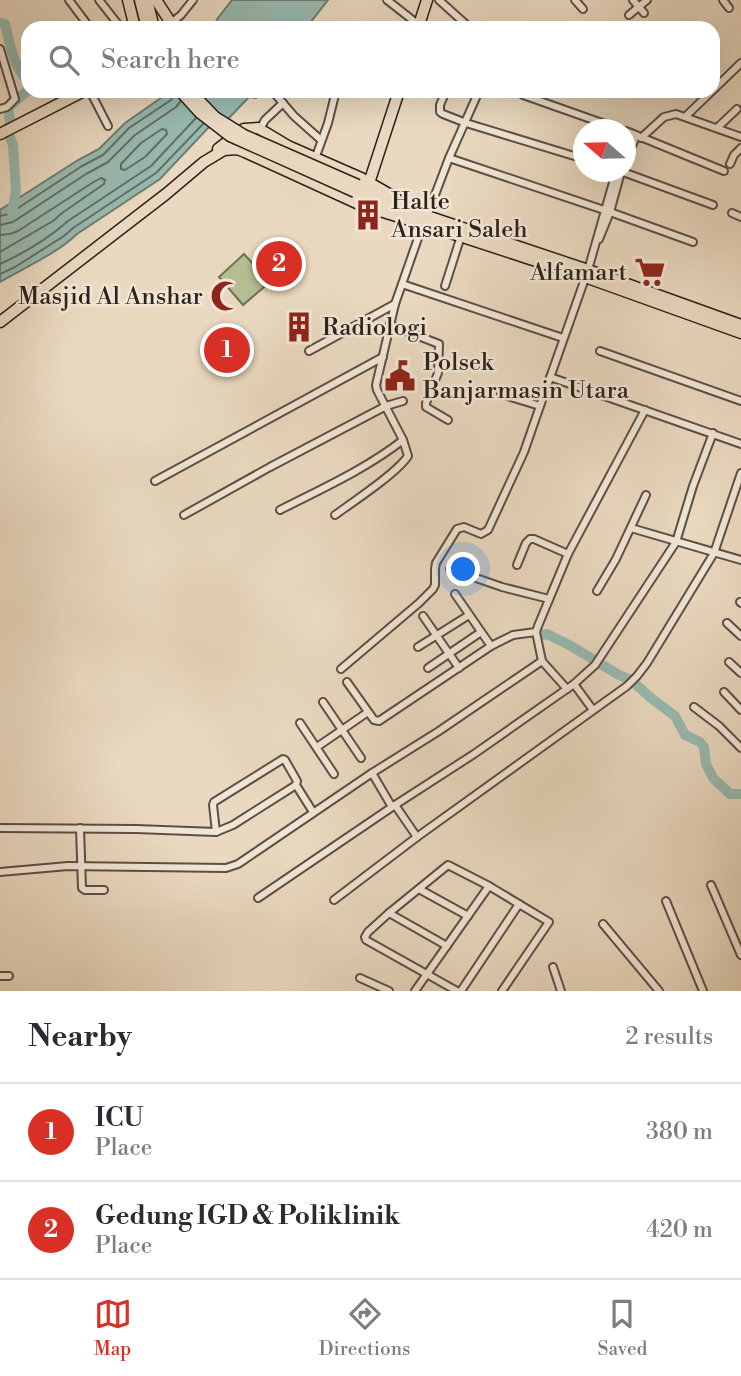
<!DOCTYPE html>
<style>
:root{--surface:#fff;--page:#f7f7f7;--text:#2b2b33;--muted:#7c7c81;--line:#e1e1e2;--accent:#d93025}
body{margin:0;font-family:"Libre Bodoni",serif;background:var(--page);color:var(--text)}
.compass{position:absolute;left:573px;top:119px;width:63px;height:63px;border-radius:50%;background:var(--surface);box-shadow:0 7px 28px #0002;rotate:290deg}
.you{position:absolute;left:464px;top:570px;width:24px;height:24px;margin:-18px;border:5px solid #fff;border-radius:50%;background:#1a73e8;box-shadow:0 0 0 10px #1a73e833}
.badge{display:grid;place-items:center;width:46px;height:46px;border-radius:50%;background:var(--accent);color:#fff;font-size:23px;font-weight:700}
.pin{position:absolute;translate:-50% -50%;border:4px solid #fff;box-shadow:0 2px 7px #0006}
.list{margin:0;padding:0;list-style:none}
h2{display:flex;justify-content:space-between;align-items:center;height:91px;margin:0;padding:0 28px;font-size:30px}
h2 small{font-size:23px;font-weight:400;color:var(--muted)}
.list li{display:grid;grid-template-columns:46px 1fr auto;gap:21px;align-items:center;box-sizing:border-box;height:98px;padding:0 28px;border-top:2px solid var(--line)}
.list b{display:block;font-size:26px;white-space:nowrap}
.list p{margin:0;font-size:23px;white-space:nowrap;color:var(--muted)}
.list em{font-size:23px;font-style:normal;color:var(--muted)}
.icon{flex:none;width:38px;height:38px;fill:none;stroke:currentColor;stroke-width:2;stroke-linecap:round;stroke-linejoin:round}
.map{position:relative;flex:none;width:741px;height:991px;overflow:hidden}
.search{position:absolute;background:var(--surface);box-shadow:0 7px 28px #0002;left:21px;right:21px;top:21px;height:77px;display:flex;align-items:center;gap:18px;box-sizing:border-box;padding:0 24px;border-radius:21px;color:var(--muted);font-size:26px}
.sheet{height:287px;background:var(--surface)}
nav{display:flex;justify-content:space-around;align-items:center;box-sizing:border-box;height:98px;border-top:2px solid var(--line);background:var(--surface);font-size:19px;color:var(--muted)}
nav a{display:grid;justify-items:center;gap:4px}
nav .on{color:var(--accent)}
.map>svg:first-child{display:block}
.green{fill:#b5bf93;stroke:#707057;stroke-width:2}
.water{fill:#98bab0;stroke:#6d7d74;stroke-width:2}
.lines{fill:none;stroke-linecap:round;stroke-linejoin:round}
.shore{stroke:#626e66;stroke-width:2}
.river{stroke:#98bab0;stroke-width:10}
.minor-casing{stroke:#5c4f44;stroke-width:10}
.primary-casing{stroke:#2c211b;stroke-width:13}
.trunk-casing{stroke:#2c211b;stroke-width:13}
.minor{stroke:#f1e6d6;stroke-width:6}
.primary{stroke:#ead9c0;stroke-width:10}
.trunk{stroke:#ead9c0;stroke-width:10}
.trunk-bridge-casing{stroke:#2c211b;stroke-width:13;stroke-linecap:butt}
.trunk-bridge{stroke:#ead9c0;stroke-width:10}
.labels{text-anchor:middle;stroke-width:5;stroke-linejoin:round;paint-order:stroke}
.poi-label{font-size:24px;fill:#2c211b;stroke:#f1e6d6;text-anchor:start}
</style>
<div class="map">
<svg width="741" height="991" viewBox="0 0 741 991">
<rect width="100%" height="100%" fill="#ead9c0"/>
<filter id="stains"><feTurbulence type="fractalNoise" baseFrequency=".00286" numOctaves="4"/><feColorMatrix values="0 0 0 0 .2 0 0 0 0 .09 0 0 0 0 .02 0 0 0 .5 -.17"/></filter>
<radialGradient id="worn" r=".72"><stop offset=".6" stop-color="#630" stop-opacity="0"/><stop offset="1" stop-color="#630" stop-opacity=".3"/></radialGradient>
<path class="green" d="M244 254 270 282 243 305 219 277Z"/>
<g class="water">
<path d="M232 0H328L306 28H214L213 27 218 18Z"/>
<path d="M171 91H263L256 98 249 97 229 118 208 128 160 179 77 234C55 255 25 267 0 282V210L78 160 99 149 125 123Z"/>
</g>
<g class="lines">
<g class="shore">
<path d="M162 129 166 130 167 134 145 157 125 170 121 169V164L141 143Z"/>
<path d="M0 216 9 214 82 166 103 155 129 128 171 100 174 94"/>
<path d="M0 225 13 222 86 174 108 162 135 135 176 107 181 101"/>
<path d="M0 235 10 234 18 231 92 183 101 178 105 180 104 184 62 213 53 221 0 252"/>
<path d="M0 264C24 253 49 238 68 221L151 166 196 118"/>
<path d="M0 274 15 267 64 236 73 228 156 173 203 124"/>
</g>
<g class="river">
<path d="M0 23 5 24C10 45 13 65 28 82"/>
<path d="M12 213 16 190 13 145 9 135 10 120 8 108 28 90"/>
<path d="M541 635 547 634 571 646 619 675 631 680 651 698 675 716 685 735 700 742 704 747 706 764 713 778 730 794H741"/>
</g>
<g class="minor-casing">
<g id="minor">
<path d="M69 0 90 28"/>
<path d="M99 0 121 28"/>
<path d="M387 0 419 25"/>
<path d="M439 0 470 28"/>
<path d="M575 0 583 9"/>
<path d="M633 0 644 13"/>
<path d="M723 0 729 8"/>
<path d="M629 15 647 0"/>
<path d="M171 23 181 15 193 0"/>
<path d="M0 49 15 99 7 107 0 109"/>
<path d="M713 90 741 63"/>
<path d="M90 91 108 126"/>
<path d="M446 91 440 105V112L443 114 466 123 584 159"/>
<path d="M276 95 294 116 321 140"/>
<path d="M523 95 622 130"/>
<path d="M686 116 712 91"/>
<path d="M717 128 737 109"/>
<path d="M260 129 265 120 283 103"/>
<path d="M626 131 724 171"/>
<path d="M641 138 664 117 676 114 741 137"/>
<path d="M626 148 631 134"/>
<path d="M449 158 610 212 693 242"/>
<path d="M315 159 328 123 336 91"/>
<path d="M626 161 636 136"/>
<path d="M730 164 734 155 741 148"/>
<path d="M623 172 713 205"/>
<path d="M732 213 741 217"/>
<path d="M427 216 449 158 479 91"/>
<path d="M599 239 610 212 621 172"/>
<path d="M402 284 563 338"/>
<path d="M445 286 461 236"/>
<path d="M390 325 439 344 438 373 426 403V407L448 420"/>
<path d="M309 351 395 304"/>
<path d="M600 351 741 401"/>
<path d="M550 377 741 444"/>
<path d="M501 394 540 406"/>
<path d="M155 481 383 357"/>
<path d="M280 510C321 489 366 469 403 440"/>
<path d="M184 515 270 467 386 406 403 401"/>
<path d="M335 515C353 502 397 473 408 456L403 440 377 390 376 385 395 304 423 224"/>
<path d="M631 528 741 560"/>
<path d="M517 565 526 543 530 539H534L568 554"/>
<path d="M450 569 502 587 549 599"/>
<path d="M597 591 616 559 646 495"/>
<path d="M455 594 491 646"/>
<path d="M740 602 741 603"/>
<path d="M423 616 459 668"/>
<path d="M727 623 741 636"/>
<path d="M418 647 469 615"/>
<path d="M729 662 741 673"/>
<path d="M428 668 481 632"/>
<path d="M341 669 419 603 433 589 435 585V569L436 563 457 529 464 527 481 534 488 530 524 452 540 406 588 270 616 172"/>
<path d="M347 682 374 720 379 721 491 646 513 635 536 632"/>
<path d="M574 684 593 710"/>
<path d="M567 689 542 661 536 632 538 626 568 554 645 410"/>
<path d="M724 692 741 710"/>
<path d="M323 702 361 758"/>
<path d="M694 707 719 726 741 748"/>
<path d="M300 723 334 774"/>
<path d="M317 747 368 712"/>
<path d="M372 773 392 807"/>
<path d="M395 805 474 754 574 684 595 665 676 542 693 486 713 433"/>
<path d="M0 828 136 829 216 832 233 825 296 785"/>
<path d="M80 828 82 888 85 890H104"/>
<path d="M216 832 213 805 214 802 283 759 285 760 297 781 296 785 313 812"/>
<path d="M0 872 68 866 226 868 238 864 372 773 439 731 542 661"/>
<path d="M711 885 741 955"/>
<path d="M419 889 468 916"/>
<path d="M258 898 395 805 417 837"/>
<path d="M334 900 417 837 627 686 637 676 647 663 714 553 741 473"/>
<path d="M666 901 703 991"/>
<path d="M389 913 447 946"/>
<path d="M603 924 659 991"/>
<path d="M553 967 561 991"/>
<path d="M0 976H9"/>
<path d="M360 978 389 991"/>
<path d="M415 991 489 886"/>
<path d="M457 991 366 940 365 937 368 932 389 913 448 865 489 886 549 922 502 991"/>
<path d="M461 991 519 904"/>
</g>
</g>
<g class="primary-casing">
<g id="primary">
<path d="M128 0 135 28"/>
<path d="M156 0 171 23 168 28"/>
<path d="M418 28 427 0"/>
<path d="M0 134 84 91"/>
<path d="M218 149 244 129 258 128 288 146 361 178 396 198"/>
<path d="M369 183 399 91"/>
<path d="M0 322 166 194 204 162 224 150 237 149 245 152 361 205 409 220"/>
</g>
</g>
<g class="trunk-casing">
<g id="trunk">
<path d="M140 0 147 28"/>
<path d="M147 0 154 28"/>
<path d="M358 185 427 216 588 270 741 325"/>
<path d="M355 192 423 224 585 277 741 333"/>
</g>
</g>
<use href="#minor" class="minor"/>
<use href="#primary" class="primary"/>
<use href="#trunk" class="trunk"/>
<g class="trunk-bridge-casing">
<g id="trunk-bridge">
<path d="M180 91 199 112 230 136 355 192"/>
<path d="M190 91 215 117 244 135 358 185"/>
</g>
</g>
<use href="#trunk-bridge" class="trunk-bridge"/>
</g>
<defs>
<g id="building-bare" transform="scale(2.415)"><path d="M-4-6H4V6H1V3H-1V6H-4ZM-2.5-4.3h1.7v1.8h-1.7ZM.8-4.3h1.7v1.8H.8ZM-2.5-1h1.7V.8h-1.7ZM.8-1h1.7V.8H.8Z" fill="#8f2418" stroke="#f1e6d6" stroke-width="2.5" paint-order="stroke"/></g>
<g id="supermarket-bare" transform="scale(2.415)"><path d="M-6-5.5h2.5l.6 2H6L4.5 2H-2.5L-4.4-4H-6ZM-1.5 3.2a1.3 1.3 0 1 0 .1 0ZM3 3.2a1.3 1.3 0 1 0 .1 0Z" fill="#8f2418" stroke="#f1e6d6" stroke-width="2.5" paint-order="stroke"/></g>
<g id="mosque-bare" transform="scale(2.415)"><path d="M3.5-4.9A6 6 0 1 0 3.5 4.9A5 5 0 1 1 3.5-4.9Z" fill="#8f2418" stroke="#f1e6d6" stroke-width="2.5" paint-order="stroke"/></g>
<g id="civic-bare" transform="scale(2.415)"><path d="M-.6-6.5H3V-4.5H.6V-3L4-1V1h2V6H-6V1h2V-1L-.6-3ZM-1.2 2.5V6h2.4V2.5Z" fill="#8f2418" stroke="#f1e6d6" stroke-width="2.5" paint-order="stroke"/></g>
</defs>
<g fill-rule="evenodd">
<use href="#building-bare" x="368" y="215"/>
<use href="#supermarket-bare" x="650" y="272"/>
<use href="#mosque-bare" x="226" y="296"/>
<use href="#building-bare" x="299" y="327"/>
<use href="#civic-bare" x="400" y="376"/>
</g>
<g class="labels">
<g class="poi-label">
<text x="391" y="209">Halte<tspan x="391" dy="28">Ansari Saleh</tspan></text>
<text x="627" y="280" text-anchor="end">Alfamart</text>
<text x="203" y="304" text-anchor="end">Masjid Al Anshar</text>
<text x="322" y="335">Radiologi</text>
<text x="423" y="370">Polsek<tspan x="423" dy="28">Banjarmasin Utara</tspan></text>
</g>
</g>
<rect width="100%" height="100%" filter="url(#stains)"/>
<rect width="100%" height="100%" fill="url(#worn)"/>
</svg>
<svg class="compass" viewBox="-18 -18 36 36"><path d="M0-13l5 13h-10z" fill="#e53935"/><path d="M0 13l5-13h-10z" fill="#7c7c81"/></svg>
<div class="you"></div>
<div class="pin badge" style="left:227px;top:350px">1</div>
<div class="pin badge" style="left:279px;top:264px">2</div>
<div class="search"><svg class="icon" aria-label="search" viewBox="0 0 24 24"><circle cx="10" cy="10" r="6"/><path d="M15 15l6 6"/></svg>Search here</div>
</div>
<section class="sheet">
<h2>Nearby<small>2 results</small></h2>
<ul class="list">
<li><span class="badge">1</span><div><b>ICU</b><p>Place</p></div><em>380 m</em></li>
<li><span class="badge">2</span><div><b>Gedung IGD &amp; Poliklinik</b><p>Place</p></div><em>420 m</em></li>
</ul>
</section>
<nav>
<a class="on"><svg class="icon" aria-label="map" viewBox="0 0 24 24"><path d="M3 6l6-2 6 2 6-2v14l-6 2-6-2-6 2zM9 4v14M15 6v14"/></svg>Map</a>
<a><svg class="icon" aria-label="directions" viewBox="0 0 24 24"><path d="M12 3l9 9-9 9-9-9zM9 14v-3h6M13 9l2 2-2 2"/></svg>Directions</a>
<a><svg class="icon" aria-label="saved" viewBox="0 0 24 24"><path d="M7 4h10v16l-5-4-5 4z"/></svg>Saved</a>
</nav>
